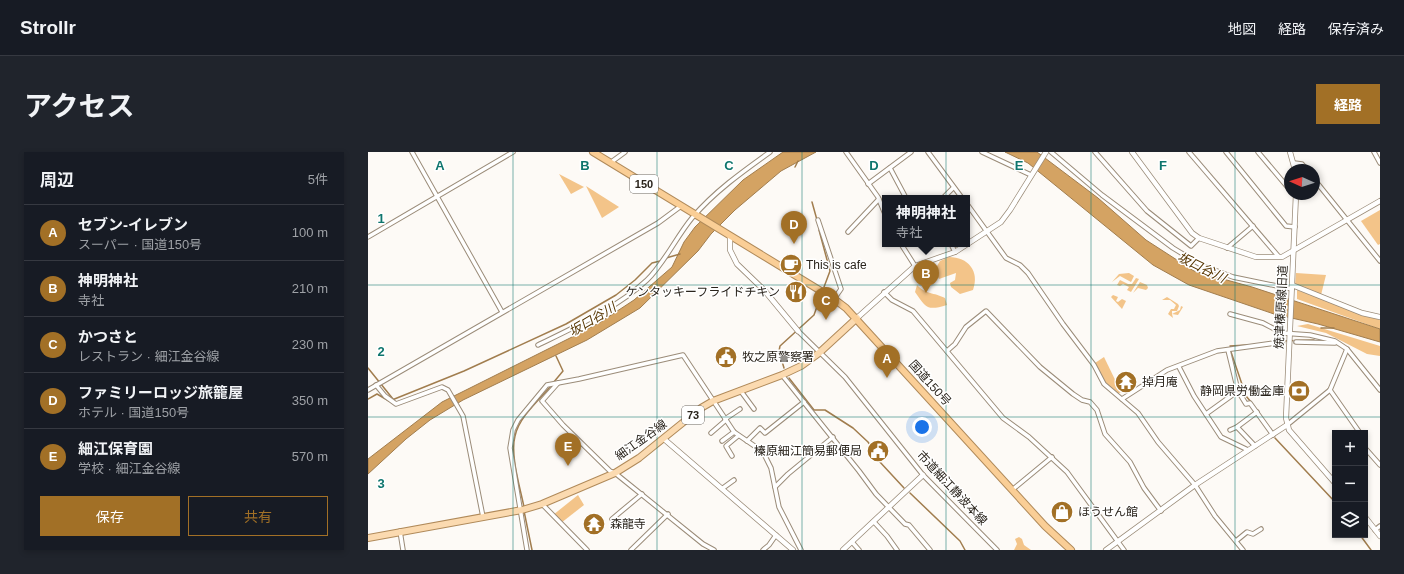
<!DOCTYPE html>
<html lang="ja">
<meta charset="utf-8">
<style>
:root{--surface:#171b24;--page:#20242c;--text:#f1f3f6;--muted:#9ea1a6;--line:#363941;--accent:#a27026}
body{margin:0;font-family:Arial,"Noto Sans JP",sans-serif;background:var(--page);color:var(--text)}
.controls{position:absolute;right:12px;bottom:12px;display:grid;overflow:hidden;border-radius:0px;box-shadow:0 2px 6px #0003}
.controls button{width:36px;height:36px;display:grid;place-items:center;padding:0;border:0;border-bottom:1px solid var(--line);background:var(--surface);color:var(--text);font:20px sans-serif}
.compass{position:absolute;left:916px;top:12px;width:36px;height:36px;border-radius:50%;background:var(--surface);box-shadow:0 2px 6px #0003;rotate:273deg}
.you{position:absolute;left:554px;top:275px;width:14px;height:14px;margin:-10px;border:3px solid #fff;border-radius:50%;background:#1a73e8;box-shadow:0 0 0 6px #1a73e833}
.badge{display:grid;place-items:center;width:26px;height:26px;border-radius:50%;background:var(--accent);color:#fff;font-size:13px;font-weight:700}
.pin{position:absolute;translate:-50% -33px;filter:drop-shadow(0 1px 2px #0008)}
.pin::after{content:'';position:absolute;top:21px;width:14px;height:12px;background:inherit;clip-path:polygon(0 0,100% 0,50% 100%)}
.popup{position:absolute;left:514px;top:43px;width:88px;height:52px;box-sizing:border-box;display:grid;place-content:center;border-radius:0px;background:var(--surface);filter:drop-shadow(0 1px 3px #0005);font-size:13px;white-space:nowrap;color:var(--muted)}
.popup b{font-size:15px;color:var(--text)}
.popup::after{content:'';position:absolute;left:50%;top:100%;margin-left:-8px;border:8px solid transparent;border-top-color:var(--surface)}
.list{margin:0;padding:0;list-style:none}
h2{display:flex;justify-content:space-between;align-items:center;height:52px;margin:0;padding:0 16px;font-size:17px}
h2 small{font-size:13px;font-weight:400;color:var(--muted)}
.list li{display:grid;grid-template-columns:26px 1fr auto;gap:12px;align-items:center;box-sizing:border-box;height:56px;padding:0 16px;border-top:1px solid var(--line)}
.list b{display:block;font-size:15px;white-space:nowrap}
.list p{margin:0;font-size:13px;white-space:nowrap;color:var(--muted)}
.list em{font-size:13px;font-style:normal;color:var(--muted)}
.actions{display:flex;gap:8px;padding:12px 16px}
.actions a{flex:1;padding:9px 0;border:1px solid var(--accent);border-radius:0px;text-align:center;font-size:14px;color:var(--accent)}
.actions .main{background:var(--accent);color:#fff}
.icon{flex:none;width:22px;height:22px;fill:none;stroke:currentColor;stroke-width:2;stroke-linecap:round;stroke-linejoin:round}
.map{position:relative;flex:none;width:1012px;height:398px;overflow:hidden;border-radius:0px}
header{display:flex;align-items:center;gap:24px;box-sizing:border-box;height:56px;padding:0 20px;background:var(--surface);border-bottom:1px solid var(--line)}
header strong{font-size:19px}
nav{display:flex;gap:22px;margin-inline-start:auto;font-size:14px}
.intro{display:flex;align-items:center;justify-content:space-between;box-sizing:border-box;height:96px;padding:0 24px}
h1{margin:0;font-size:28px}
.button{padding:10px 18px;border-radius:0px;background:var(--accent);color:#fff;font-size:14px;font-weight:700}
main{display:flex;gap:24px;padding:0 24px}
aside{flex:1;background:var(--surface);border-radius:0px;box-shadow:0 2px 6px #0003}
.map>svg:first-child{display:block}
.green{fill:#f3c489}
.water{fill:#d4a363;stroke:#a17d4e}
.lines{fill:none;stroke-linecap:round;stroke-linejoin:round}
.stream{stroke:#a17d4e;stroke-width:1.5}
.minor-tunnel{stroke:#d3cfca;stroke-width:3.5;stroke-dasharray:3.5 2;stroke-linecap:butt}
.minor-casing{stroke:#9b8c79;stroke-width:5.5}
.tertiary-casing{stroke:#9b8c79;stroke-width:6}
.primary-casing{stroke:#b08a5a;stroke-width:8}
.trunk-casing{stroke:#b08a5a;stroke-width:8}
.minor{stroke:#fff;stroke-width:3.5}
.tertiary{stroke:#fff;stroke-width:4.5}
.primary{stroke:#fbdab0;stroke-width:6}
.trunk{stroke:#face96;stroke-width:6}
.grid{fill:none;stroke:#0f766e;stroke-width:1;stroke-opacity:0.55}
.labels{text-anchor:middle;stroke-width:3;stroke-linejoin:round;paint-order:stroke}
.shield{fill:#fff;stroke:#6a6660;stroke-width:1}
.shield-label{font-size:11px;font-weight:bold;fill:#2a241c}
.poi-label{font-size:12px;fill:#2a241c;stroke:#fff;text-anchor:start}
.street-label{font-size:12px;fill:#2a241c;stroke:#fff}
.water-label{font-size:13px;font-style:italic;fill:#563500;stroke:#fff}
.grid-label{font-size:13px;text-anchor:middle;font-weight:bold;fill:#0f766e;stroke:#fff;stroke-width:3;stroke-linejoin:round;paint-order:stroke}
</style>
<header>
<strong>Strollr</strong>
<nav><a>地図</a><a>経路</a><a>保存済み</a></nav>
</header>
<div class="intro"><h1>アクセス</h1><a class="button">経路</a></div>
<main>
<aside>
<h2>周辺<small>5件</small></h2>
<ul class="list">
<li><span class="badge">A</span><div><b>セブン-イレブン</b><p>スーパー · 国道150号</p></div><em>100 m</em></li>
<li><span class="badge">B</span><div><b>神明神社</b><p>寺社</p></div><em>210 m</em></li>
<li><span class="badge">C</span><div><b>かつさと</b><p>レストラン · 細江金谷線</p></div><em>230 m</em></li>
<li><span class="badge">D</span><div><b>ファミリーロッジ旅籠屋</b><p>ホテル · 国道150号</p></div><em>350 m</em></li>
<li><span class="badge">E</span><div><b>細江保育園</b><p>学校 · 細江金谷線</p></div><em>570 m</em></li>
</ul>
<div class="actions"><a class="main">保存</a><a>共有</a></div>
</aside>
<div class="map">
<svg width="1012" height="398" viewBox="0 0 1012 398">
<rect width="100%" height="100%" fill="#fdfaf6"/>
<g class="green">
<path d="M191 22 216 35 203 42Z"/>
<path d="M218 34 251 55 234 66Z"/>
<path d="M1012 58V92L1010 93 993 69Z"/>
<path d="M581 105C600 105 612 119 605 138L592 142 583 135 582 131 587 128 588 121 571 127 566 119 572 109Z"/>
<path d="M761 121 766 124 763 130 752 124 744 130 751 122Z"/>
<path d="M928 121 958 123 953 143 927 133Z"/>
<path d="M768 126 771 127 763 140 759 138 761 135 755 132 752 134 749 133 752 128 760 132H764Z"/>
<path d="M772 130 779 133 780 136 778 138 770 136 765 141Z"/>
<path d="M549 133C559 143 565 140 577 146L579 153C559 159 558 156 547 140Z"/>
<path d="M929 138 1012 168V177L929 147Z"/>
<path d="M745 143 750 145 748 149 750 150 754 147 758 149 754 157 743 145Z"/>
<path d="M799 145 810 152 811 154 809 159H804V162L812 158 813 154 815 155 810 163 804 162 805 166 800 162 803 157H806L808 153 802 148H794Z"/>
<path d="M940 172 1012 194V204L999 202 958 181 929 174Z"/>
<path d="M736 205 753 240 750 242 738 232 727 211Z"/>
<path d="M210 343 216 353 193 371 185 363Z"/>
<path d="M651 385 654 387 656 393 663 398H646L649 392 647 387Z"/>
</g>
<g class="water">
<path d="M415 0H448L413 19 367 58 343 82 330 99 272 156 219 188 95 248 62 268 38 287 0 322V307L74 250 208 183 231 171 266 148 304 115 316 90 327 75 375 28Z"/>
<path d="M637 0H669L730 46 778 88 826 119 884 135 1012 177V190L950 172 906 162 821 133 785 113 660 11Z"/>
</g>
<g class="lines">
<g class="stream">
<path d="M427 15 430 9"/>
<path d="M444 50 449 68"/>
<path d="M451 78 462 119 456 135"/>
<path d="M298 106 312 102"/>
<path d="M953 176H966"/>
<path d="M914 189 946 188"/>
<path d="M863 195 862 194 879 193"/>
<path d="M863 200 878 244 883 250"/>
<path d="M0 216 25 247"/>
<path d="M416 216 411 199 412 194 446 163 452 146"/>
<path d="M421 226 446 258H457L485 276 500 290 507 300 511 309 536 336"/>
<path d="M185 231 195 219 188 204"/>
<path d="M0 247 9 242 21 249"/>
<path d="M24 248 96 219 198 172 248 143 267 128 284 111 292 109"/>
<path d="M907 286 967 350"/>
<path d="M542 341 592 389 597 398"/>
<path d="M156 355C152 335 142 303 147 284 151 265 171 248 183 234"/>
<path d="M156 359 164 398"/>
<path d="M992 383 1003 398"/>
</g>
<path class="minor-tunnel" d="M914 190H928"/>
<g class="minor-casing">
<g id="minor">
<path d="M44 0 134 160"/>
<path d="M478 0 510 45 517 62"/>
<path d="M560 0 594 46"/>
<path d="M614 0 663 23"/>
<path d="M683 0 734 43 805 96 833 113 865 125 924 137"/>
<path d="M727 0 779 59 823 94 831 86"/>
<path d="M821 0 911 105"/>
<path d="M858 0 918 74 927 75"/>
<path d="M890 0 922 38"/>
<path d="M1006 0 1012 11"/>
<path d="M242 11 257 0"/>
<path d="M926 11 934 12 939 18"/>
<path d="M522 16 538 46"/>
<path d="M946 27 1012 109"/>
<path d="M500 32 543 0"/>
<path d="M575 46 585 36"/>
<path d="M599 52 638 106 652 113 660 121 695 172 726 213 736 232 770 261 790 290 827 333 847 364 875 398"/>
<path d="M450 68 473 137 466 147"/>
<path d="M480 80 511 47"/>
<path d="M0 85 145 0"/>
<path d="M533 92 547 114"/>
<path d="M583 92 587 100"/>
<path d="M859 96 885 74"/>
<path d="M516 140 524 148 545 159 635 266 661 285 699 320 756 398"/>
<path d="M862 162 895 171 914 181 942 183 967 189 979 197 1012 238"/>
<path d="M430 179 477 225 555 323 629 398"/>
<path d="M928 190 967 191"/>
<path d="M170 193C207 175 249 156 279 128 295 113 309 84 324 66 346 40 374 20 402 0"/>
<path d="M860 198 870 239 878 252 882 251 905 283"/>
<path d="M579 199 587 192 598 175 618 159 672 215 705 242 714 248 722 250 729 258 737 282 762 310 776 336 793 359"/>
<path d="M811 215 826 244 853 285 880 298"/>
<path d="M414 223 491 319 508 342 537 372 541 373 562 398"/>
<path d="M190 231 174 249 195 273 242 319 247 321 335 392 346 398"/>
<path d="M8 233 17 244 28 252 74 235 80 238 95 264 115 365"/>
<path d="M0 238 290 71 313 54"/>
<path d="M372 238 386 257"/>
<path d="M962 238 992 281"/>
<path d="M754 247 799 218 849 199 914 190"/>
<path d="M838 262 870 239"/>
<path d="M357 267 372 257"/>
<path d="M919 273 962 238 979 197"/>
<path d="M869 275 889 260"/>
<path d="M862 278 869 275 887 294"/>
<path d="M343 281 358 268"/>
<path d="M354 289 366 280"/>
<path d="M379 289 392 276 397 281 436 250"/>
<path d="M997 296 1012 313"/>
<path d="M364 304 358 294 370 284"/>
<path d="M407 335 420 322 465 285"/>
<path d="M355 336 366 328"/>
<path d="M644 338 684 305"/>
<path d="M174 352 219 398"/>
<path d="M244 367 274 342"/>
<path d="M506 370 519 384 529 398"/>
<path d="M1007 378 1012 374"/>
<path d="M32 379 35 398"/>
<path d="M868 389 879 380 885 382 893 377"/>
<path d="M484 390 491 398"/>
<path d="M159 398 142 296 145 278 150 268 179 233 211 227 315 203 366 280 388 295 397 304 403 316 411 355 433 398"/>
<path d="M263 398 300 362"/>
<path d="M395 398 401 393 408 383"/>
</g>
</g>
<g class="tertiary-casing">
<g id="tertiary">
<path d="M764 0 824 81 831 86 888 105H914L1012 49"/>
<path d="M922 0 927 18"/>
<path d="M928 42 918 266 921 278 967 331"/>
<path d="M362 84V98L369 112 396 138 430 179"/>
<path d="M924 133 994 161 1012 165"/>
<path d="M489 166 547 114 587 100 633 70 642 58 678 0"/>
<path d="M296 287 425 398"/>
<path d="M997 365 1012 384"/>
<path d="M475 398 555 323"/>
<path d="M738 398 827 333 919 273"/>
</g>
</g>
<g class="primary-casing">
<path id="primary" d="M0 386 154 358 174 352 247 321 271 306 333 256 345 249 414 223 433 214 451 201 489 166"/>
</g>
<g class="trunk-casing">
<path id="trunk" d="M225 0 466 147 478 156 677 374 703 398"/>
</g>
<use href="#minor" class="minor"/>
<use href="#tertiary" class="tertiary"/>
<use href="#primary" class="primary"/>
<use href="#trunk" class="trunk"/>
</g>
<path class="grid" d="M145 0V398M289 0V398M434 0V398M578 0V398M723 0V398M867 0V398M0 133H1012M0 265H1012"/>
<defs>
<g id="cafe-disc" transform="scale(1.15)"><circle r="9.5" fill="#a27026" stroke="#fff"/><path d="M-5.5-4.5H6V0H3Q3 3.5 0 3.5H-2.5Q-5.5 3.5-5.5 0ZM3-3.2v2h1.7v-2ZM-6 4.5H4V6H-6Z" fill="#fff"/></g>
<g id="restaurant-disc" transform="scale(1.15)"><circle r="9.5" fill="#a27026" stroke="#fff"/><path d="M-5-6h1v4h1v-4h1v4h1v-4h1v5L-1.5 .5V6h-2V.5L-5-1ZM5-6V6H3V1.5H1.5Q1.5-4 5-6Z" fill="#fff"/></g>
<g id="civic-disc" transform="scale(1.15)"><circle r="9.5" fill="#a27026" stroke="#fff"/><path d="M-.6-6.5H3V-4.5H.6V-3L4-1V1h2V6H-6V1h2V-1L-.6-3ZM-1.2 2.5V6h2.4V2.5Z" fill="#fff"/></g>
<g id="temple-disc" transform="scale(1.15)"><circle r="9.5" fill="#a27026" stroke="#fff"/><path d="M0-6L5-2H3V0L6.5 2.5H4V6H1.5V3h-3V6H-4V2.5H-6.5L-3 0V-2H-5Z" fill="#fff"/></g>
<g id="bank-disc" transform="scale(1.15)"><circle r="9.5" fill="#a27026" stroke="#fff"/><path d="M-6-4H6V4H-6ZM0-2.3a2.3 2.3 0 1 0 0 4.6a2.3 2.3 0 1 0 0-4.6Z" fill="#fff"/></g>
<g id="shop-disc" transform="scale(1.15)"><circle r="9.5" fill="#a27026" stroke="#fff"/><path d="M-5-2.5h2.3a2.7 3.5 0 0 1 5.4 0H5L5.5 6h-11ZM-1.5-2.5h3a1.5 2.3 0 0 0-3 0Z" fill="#fff"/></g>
</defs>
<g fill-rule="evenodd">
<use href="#cafe-disc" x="423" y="113"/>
<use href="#restaurant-disc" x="428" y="140"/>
<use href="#civic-disc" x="358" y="205"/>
<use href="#temple-disc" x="758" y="230"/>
<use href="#bank-disc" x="931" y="239"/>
<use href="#civic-disc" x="510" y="299"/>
<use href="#shop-disc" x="694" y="360"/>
<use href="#temple-disc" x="226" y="372"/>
</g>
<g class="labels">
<g class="shield">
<rect x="262" y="23" width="28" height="18" rx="3"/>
<rect x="314" y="254" width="22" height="18" rx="3"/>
</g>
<g class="shield-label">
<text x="276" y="36">150</text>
<text x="325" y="267">73</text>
</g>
<g class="poi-label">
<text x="438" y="117">This is cafe</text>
<text x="412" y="144" text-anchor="end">ケンタッキーフライドチキン</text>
<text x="374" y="209">牧之原警察署</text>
<text x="774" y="234">掉月庵</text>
<text x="916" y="243" text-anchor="end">静岡県労働金庫</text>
<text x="494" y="303" text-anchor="end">榛原細江簡易郵便局</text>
<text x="710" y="364">ほうせん館</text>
<text x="242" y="376">森龍寺</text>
</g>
<g class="street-label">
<text transform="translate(913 155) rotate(-87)" y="4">焼津榛原線旧道</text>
<text transform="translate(562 231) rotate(48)" y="4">国道150号</text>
<text transform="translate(273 288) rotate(-36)" y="4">細江金谷線</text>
<text transform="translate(584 336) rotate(47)" y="4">市道細江静波本線</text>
</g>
<g class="water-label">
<text transform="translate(834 115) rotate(26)" y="5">坂口谷川</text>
<text transform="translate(224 167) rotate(-31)" y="5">坂口谷川</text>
</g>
</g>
<g class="grid-label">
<text x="72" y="18">A</text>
<text x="217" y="18">B</text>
<text x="361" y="18">C</text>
<text x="506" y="18">D</text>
<text x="651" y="18">E</text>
<text x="795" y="18">F</text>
<text x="13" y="71">1</text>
<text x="13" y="204">2</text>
<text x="13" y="336">3</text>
</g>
</svg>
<div class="controls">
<button>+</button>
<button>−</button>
<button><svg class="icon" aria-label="layers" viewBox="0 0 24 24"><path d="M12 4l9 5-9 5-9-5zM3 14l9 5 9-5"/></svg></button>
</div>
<svg class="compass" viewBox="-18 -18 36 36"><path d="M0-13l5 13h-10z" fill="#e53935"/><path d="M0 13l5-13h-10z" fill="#9ea1a6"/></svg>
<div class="you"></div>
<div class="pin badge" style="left:519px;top:226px">A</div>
<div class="pin badge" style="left:558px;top:141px">B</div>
<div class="popup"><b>神明神社</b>寺社</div>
<div class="pin badge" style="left:458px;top:168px">C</div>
<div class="pin badge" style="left:426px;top:92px">D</div>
<div class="pin badge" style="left:200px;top:314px">E</div>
</div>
</main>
